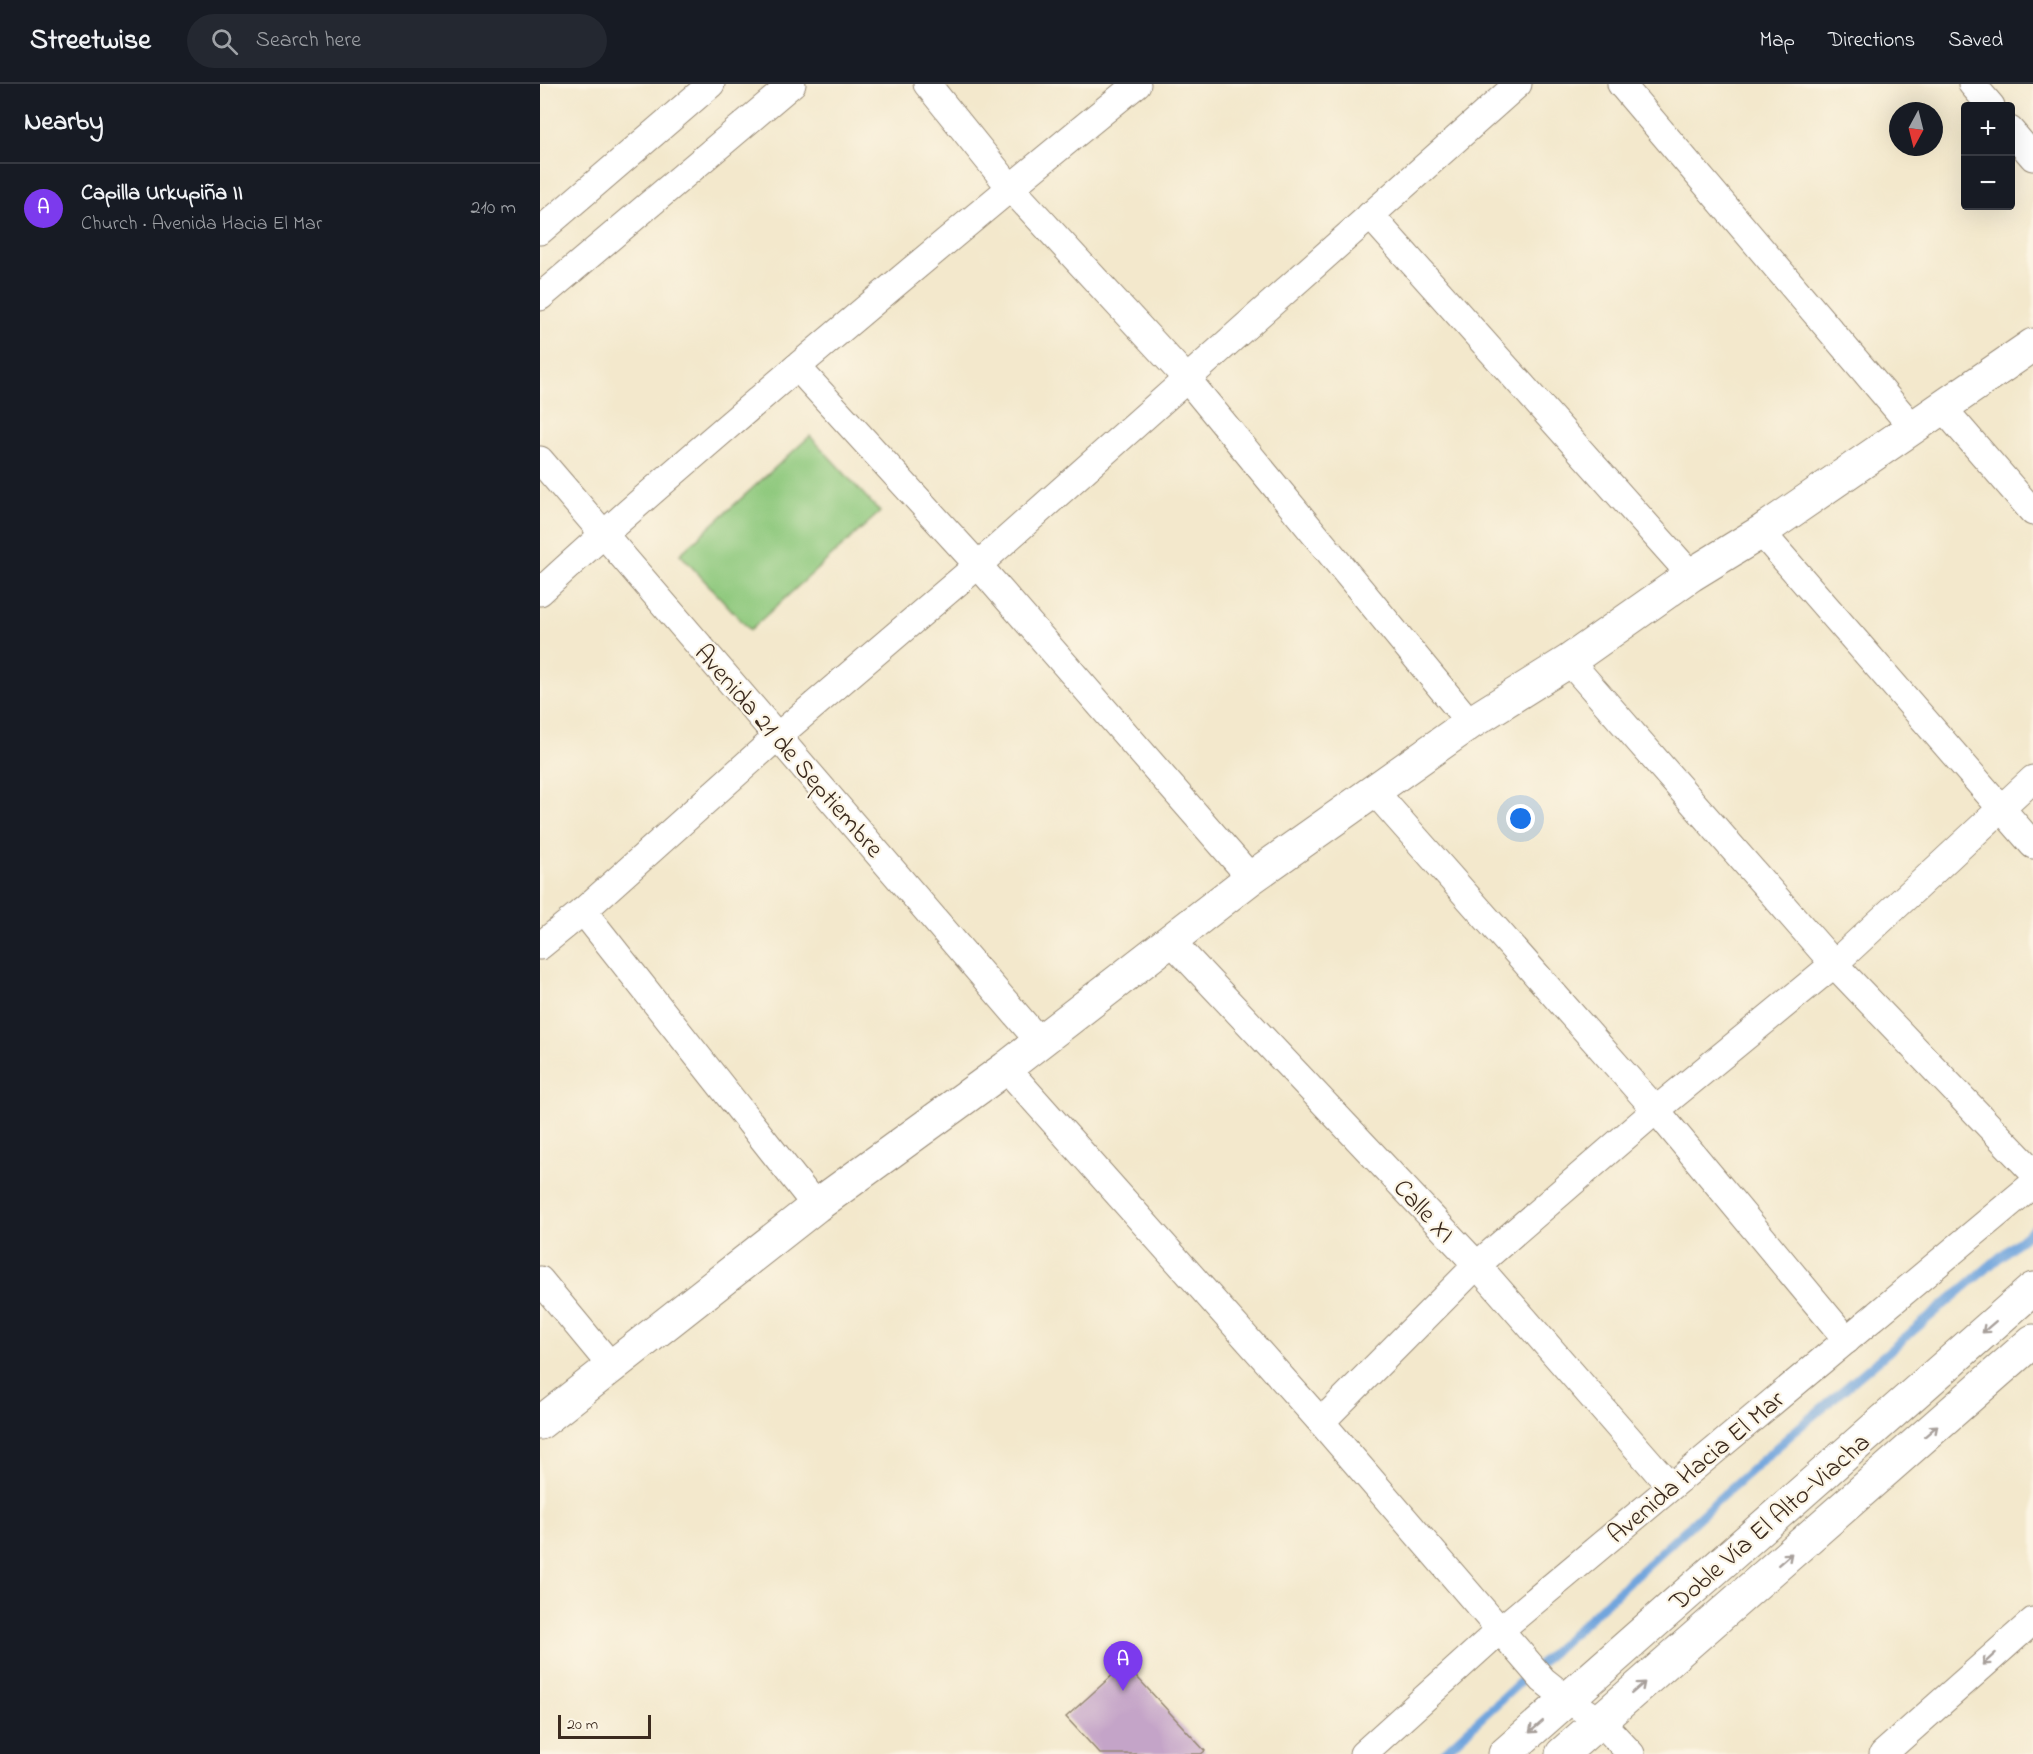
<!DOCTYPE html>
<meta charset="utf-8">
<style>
:root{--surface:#171b24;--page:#242831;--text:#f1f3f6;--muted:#9ea1a6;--line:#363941;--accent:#7c3aed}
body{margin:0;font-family:"Indie Flower",sans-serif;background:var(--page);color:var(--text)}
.controls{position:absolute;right:18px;top:18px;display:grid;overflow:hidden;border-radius:6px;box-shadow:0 6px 24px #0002}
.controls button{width:54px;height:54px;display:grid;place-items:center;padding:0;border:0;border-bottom:2px solid var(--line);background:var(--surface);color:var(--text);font:30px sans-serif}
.compass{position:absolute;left:1349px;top:18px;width:54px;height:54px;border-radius:50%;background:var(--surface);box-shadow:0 6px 24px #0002;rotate:187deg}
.scale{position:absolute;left:18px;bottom:15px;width:93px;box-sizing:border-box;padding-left:6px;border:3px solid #3b2a1e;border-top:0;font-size:16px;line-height:21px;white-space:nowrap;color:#3b2a1e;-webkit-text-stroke:4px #fcf5e5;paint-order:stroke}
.you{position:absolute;left:981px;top:735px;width:21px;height:21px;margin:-15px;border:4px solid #fff;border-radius:50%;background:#1a73e8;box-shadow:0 0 0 9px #1a73e833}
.badge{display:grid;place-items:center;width:39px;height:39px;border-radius:50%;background:var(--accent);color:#fff;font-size:20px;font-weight:700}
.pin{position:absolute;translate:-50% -50px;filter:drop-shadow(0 2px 3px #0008)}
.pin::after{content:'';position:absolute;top:32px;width:21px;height:18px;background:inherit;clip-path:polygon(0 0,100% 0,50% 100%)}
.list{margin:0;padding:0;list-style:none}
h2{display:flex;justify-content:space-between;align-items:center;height:78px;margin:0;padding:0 24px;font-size:26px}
h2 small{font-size:20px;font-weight:400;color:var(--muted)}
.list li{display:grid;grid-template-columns:39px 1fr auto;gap:18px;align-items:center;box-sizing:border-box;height:90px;padding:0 24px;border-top:2px solid var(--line)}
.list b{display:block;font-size:22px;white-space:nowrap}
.list p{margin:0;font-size:20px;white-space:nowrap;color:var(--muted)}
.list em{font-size:20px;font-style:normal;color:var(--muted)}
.icon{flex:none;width:33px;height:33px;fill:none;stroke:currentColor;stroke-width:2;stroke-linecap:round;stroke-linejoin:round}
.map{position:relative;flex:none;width:1493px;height:1670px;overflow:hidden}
header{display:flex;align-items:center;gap:36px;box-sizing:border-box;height:84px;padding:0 30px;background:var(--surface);border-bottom:2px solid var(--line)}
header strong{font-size:28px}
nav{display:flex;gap:33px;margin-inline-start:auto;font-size:21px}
.search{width:420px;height:54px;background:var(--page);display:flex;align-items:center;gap:15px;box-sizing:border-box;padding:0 21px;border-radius:33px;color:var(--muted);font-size:22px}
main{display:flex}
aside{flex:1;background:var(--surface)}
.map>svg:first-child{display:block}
.green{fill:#8fc97e;stroke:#657a4e;stroke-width:1.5}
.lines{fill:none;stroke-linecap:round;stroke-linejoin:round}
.stream{stroke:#71a5dd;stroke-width:9}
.building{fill:#c4a4c8}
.street-casing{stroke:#978975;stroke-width:29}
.secondary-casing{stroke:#978975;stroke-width:35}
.highway-casing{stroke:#978975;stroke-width:35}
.street{stroke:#fff;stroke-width:27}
.secondary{stroke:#fff;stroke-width:33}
.highway{stroke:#fff;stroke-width:33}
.oneway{stroke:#a79f9a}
.labels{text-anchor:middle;stroke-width:4.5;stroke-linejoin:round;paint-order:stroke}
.street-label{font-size:26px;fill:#3b2a1e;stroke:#fcf5e5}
</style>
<header>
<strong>Streetwise</strong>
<div class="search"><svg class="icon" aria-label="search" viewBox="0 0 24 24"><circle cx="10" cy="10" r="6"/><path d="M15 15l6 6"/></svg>Search here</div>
<nav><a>Map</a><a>Directions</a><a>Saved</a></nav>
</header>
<main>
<aside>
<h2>Nearby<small></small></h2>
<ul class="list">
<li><span class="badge">A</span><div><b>Capilla Urkupiña II</b><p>Church · Avenida Hacia El Mar</p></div><em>210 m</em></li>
</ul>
</aside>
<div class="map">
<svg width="1493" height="1670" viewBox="0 0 1493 1670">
<rect width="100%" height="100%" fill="#fcf5e5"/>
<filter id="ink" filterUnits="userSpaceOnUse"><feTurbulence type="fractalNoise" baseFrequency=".0167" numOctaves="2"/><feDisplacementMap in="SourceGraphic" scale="12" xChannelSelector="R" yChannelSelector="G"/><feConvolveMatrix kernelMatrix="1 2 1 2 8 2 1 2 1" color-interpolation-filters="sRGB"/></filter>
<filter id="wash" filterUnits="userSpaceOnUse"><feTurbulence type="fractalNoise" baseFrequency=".008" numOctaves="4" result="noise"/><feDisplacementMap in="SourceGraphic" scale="24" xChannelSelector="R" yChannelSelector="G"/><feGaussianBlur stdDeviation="1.35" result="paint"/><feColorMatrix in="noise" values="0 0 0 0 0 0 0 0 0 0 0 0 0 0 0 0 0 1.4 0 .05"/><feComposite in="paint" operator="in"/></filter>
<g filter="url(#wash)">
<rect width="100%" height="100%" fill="#f3e8cc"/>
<path class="green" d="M270 352 340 428 210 546 140 470Z"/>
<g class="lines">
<path class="stream" d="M902 1670 1180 1414 1263 1340 1493 1145"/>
</g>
<g id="blocks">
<path class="building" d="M585 1580 665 1667 661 1670H560L526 1633Z"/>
</g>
</g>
<g filter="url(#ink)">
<use href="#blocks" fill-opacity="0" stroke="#978975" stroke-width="1.5"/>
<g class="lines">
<g class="street-casing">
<g id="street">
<path d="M387 0 470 103 647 295 930 639"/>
<path d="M1081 0 1373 344"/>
<path d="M1432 0 1451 22"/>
<path d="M1470 46 1493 73"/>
<path d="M830 131 1151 491"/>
<path d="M0 147 171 0"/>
<path d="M0 213 252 0"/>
<path d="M257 283 438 481 711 794"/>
<path d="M1402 323 1493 428"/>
<path d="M0 376 499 957"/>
<path d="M1221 448 1493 761"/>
<path d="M0 508C77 436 158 368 238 299 357 198 476 98 597 0"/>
<path d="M1029 577 1294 880 1493 1088"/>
<path d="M834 707 1116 1026 1307 1256"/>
<path d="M43 827 276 1122"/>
<path d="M631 857 937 1181 1130 1402"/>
<path d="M0 862 43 827 238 652 438 481 978 0"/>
<path d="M466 984 781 1338 1003 1596 1027 1615 1060 1637 1091 1670"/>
<path d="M0 1196 72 1283"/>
<path d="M781 1338 937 1181 1116 1026 1294 880 1493 695"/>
<path d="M823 1670 960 1546 1493 1100"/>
<path d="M1343 1670 1493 1537"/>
</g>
</g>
<g class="secondary-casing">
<path id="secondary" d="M0 1339 276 1122 466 984 711 794 930 639 1029 577 1151 491 1221 448 1493 261"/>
</g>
<g class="highway-casing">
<g id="highway">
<path d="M965 1670 1493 1205"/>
<path d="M1022 1670 1493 1257"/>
</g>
</g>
<use href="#street" class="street"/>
<use href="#secondary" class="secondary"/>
<use href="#highway" class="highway"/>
</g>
<defs><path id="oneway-shaft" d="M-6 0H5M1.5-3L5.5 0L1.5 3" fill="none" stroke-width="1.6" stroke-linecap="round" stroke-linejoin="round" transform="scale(1.5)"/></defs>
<g class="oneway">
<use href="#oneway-shaft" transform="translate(1449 1243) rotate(139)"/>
<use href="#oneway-shaft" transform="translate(1391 1347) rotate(-41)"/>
<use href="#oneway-shaft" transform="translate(1245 1475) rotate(-41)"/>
<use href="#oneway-shaft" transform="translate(1449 1575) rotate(138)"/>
<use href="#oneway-shaft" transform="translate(1098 1604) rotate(-41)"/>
<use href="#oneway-shaft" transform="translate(996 1643) rotate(139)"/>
</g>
</g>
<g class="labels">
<g class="street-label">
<text transform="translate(250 666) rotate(49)" y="9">Avenida 21 de Septiembre</text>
<text transform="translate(885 1126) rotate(47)" y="9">Calle XI</text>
<text transform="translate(1155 1382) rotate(-40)" y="9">Avenida Hacia El Mar</text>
<text transform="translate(1229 1437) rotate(-41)" y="9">Doble Vía El Alto-Viacha</text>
</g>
</g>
</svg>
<div class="controls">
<button>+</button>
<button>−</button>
</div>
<svg class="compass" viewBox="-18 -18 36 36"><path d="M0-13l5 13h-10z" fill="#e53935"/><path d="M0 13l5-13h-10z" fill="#9ea1a6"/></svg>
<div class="scale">20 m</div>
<div class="you"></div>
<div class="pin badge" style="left:583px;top:1607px">A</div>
</div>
</main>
